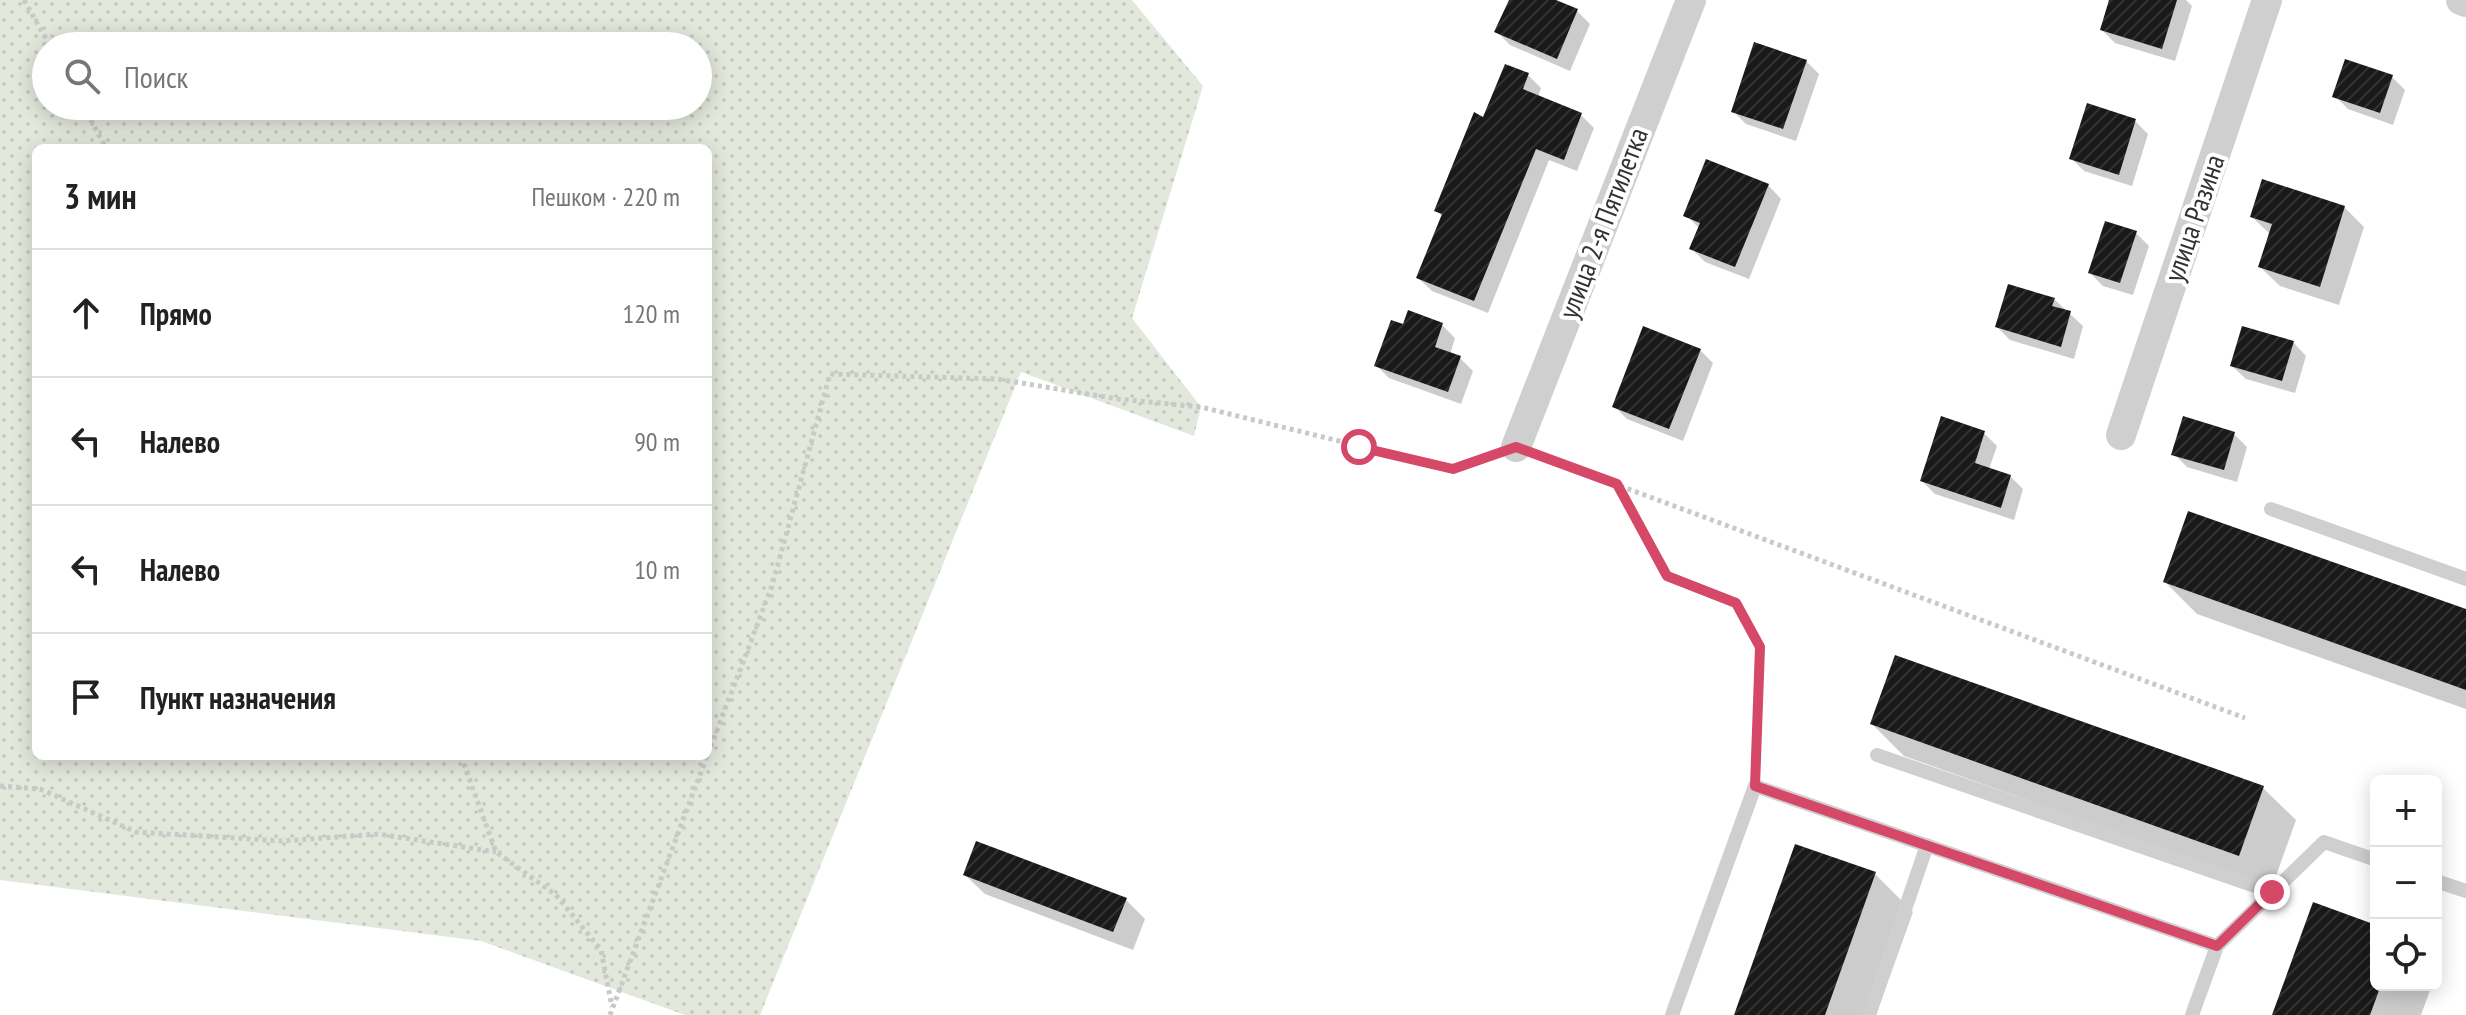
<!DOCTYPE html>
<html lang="ru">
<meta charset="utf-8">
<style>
:root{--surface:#fff;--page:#f2f2f2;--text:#222;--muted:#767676;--line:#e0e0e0}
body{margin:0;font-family:"PT Sans Narrow",sans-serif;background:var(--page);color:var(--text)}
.controls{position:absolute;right:24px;bottom:24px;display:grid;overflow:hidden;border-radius:12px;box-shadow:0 4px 20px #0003}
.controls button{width:72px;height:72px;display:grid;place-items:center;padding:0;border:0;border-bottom:2px solid var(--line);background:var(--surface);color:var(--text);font:40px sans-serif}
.stop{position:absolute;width:24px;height:24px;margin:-18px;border:6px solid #d54867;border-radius:50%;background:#fff}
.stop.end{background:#d54867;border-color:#fff;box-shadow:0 2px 8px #0008}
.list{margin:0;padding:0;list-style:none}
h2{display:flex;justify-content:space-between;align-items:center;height:104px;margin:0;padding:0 32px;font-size:34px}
h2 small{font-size:26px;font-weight:400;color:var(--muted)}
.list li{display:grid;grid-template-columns:52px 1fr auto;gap:24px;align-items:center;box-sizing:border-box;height:128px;padding:0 32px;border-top:2px solid var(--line)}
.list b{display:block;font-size:30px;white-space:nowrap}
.list em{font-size:26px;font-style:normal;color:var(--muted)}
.icon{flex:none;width:44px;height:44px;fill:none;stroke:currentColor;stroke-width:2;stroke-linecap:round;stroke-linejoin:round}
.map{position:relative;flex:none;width:2466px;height:1015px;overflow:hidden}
.search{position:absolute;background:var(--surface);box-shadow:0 4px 20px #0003;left:32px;top:32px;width:680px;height:88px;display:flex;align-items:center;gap:20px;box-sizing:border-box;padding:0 28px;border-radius:44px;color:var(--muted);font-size:30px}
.panel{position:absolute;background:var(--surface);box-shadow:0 4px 20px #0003;left:32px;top:144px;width:680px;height:616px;border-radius:12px}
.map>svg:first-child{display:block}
.grass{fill:url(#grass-dots);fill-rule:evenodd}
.shadow{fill:#0003}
.building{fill:url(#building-hatch)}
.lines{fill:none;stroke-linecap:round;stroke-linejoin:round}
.path{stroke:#c9c9c9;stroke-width:5;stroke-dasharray:4 4;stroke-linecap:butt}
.service{stroke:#cfcfcf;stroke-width:14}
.minor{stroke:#cfcfcf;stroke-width:30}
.route{stroke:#d54867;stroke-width:10}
.labels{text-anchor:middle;stroke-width:8;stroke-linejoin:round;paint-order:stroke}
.street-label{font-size:28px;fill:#323232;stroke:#fff}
</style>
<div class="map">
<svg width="2466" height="1015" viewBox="0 0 2466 1015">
<defs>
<pattern id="grass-dots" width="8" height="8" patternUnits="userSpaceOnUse" patternTransform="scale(2)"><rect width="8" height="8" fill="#e3e8dc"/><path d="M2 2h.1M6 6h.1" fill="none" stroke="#c3c7bd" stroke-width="1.8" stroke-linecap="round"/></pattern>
<pattern id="building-hatch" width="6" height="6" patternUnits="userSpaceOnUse" patternTransform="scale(2)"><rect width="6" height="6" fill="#191919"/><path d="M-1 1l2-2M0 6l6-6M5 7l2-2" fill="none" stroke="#323232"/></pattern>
</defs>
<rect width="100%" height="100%" fill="#fff"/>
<path class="grass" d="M0 0H1132L1203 86 1132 318 1201 407 1194 436 1021 372 760 1015H685L481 941 0 880ZM46 46H698V106H46ZM36 148H708V756H36Z"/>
<g class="shadow">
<path d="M1511 0H1551L1577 11 1590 24 1570 71 1510 45 1497 32Z"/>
<path d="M2111 0H2186L2192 6 2175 61 2115 43 2102 30Z"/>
<path d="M1806 61 1819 74 1796 141 1746 124 1733 111Z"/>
<path d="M1528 75 1541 88 1538 97 1581 115 1594 128 1577 171 1549 160 1488 313 1432 291 1418 278 1443 217 1437 211 1484 119Z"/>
<path d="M2392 77 2405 90 2393 125 2348 109 2335 96Z"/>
<path d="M2135 121 2148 134 2132 186 2084 171 2071 158Z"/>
<path d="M1768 185 1781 199 1749 279 1705 262 1692 249 1700 229 1686 215Z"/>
<path d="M2344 207 2364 227 2339 305 2280 286 2260 267 2271 235 2252 217Z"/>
<path d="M2136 233 2149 246 2133 295 2103 286 2090 273Z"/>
<path d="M2054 299 2083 326 2074 359 2010 340 1997 327Z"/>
<path d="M1442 325 1455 338 1450 355 1460 358 1473 371 1461 404 1389 378 1376 365 1404 327Z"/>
<path d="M2293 342 2306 356 2295 393 2246 379 2232 366Z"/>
<path d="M1700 350 1713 363 1683 441 1627 419 1614 406Z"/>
<path d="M1984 433 1997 446 1989 469 2010 476 2023 489 2014 520 1935 494 1922 481Z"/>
<path d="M2234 434 2247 447 2237 482 2187 467 2174 454Z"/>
<path d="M2165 582 2466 612V709L2197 614Z"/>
<path d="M1872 724 2263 788 2296 820 2272 887 1904 756Z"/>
<path d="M1875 874 1913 912 1876 1015H1736Z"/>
<path d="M965 875 1125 899 1145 919 1133 950 985 894Z"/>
<path d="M2376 927V985H2432L2421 1015H2275Z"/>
</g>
<g class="building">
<path d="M1509 0H1556L1578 9 1557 59 1494 32Z"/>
<path d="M2109 0H2177L2162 49 2100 30Z"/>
<path d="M1754 42 1807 60 1783 129 1731 112Z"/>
<path d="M2345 59 2393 75 2380 113 2332 97Z"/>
<path d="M1505 64 1529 73 1523 89 1582 113 1564 160 1536 149 1474 301 1416 278 1442 214 1434 211 1474 112 1483 117Z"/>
<path d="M2087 103 2136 119 2119 175 2069 159Z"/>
<path d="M1706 159 1769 184 1735 267 1689 249 1700 223 1683 216Z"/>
<path d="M2262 179 2345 206 2320 287 2258 267 2272 224 2250 217Z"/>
<path d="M2105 221 2137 231 2120 283 2088 273Z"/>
<path d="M2008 284 2055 298 2052 306 2071 311 2061 347 1995 327Z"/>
<path d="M1408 310 1443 323 1435 347 1461 356 1448 392 1374 366 1391 320 1403 324Z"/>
<path d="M1643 326 1701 349 1669 429 1612 407Z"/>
<path d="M2242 326 2294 341 2282 381 2230 366Z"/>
<path d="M1941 416 1985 431 1975 463 2011 475 2001 508 1920 481Z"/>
<path d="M2183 416 2235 432 2224 470 2171 455Z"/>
<path d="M2188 511 2466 609V690L2163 582Z"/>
<path d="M1895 655 2264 786 2239 856 1870 724Z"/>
<path d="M976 841 1127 898 1113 932 963 875Z"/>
<path d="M1795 844 1876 872 1825 1015H1734Z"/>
<path d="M2313 902 2376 925V985H2381L2370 1015H2272Z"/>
</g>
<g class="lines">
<g class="path">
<path d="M24 0 50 46"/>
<path d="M83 106 106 148"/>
<path d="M1545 458 2245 718"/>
<path d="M1617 485 1667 576 1736 603 1760 647 1756 761"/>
<path d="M708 754 772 586 830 374 997 379 1118 399 1201 407 1453 469 1486 457"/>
<path d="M461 756 496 852 556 895 601 950 612 1007"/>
<path d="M0 786 40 789 136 832 283 841 378 834 496 852"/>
<path d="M610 1015 707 756"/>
</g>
<g class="service">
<path d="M2271 509 2466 579"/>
<path d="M1877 755 2272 892"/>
<path d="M2436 881 2466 891"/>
<path d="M1672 1015 1755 786 2217 946"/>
<path d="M1869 1015 1927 845"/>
<path d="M2192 1015 2217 946 2324 842 2376 860"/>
</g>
<g class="minor">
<path d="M2461 0 2466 2"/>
<path d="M2121 435 2267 0"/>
<path d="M1516 447 1691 0"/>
</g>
</g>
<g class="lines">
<path class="route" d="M1359 447 1453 469 1516 447 1617 484 1667 576 1736 603 1760 647 1755 786 2217 946 2272 892"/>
</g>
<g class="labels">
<g class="street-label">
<text transform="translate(2194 218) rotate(-71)" y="10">улица Разина</text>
<text transform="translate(1603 223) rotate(-69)" y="10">улица 2-я Пятилетка</text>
</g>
</g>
</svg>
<div class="controls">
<button>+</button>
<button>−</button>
<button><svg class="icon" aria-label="locate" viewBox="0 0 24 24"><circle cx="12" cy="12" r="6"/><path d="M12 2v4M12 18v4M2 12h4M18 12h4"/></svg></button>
</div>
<div class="stop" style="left:1359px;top:447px"></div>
<div class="stop end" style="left:2272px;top:892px"></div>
<div class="search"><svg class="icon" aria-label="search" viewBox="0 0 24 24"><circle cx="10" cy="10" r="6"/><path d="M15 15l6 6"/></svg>Поиск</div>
<section class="panel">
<h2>3 мин<small>Пешком · 220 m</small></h2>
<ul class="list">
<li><svg class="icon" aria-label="ahead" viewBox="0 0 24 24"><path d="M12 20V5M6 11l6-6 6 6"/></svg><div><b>Прямо</b></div><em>120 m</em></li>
<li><svg class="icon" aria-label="left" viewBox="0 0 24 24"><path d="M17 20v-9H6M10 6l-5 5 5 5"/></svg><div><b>Налево</b></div><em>90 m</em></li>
<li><svg class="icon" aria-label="left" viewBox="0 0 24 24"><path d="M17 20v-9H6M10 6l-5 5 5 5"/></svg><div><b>Налево</b></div><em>10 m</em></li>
<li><svg class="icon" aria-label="arrive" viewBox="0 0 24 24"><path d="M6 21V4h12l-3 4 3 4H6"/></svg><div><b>Пункт назначения</b></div></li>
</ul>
</section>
</div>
